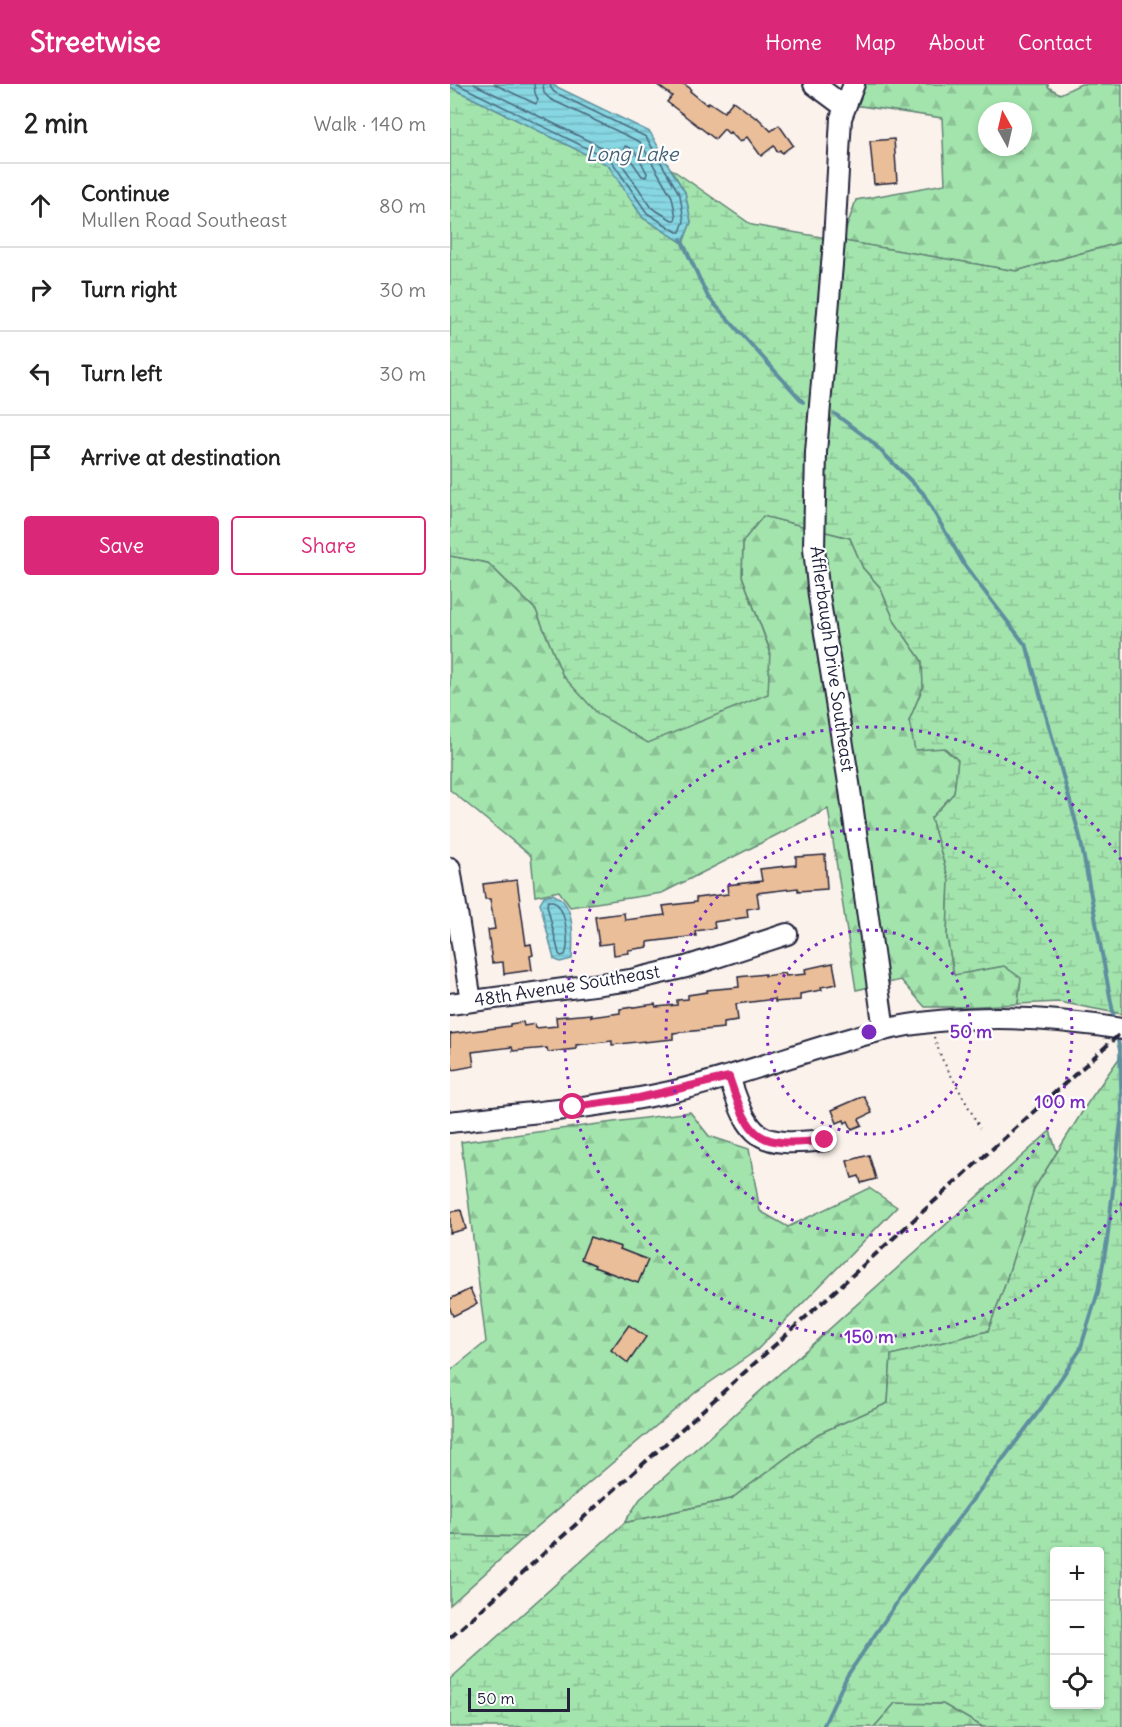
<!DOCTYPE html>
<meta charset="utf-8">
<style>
:root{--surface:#fff;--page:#f2f2f2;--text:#222;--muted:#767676;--line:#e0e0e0;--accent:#db2777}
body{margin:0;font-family:Delius,sans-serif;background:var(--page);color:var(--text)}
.controls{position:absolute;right:18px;bottom:18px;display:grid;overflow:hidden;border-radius:6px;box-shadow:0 3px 9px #0003}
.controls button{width:54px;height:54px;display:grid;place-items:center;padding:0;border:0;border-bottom:2px solid var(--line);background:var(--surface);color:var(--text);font:30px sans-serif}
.compass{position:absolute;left:528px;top:18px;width:54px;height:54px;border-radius:50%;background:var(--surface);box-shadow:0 3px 9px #0003;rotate:352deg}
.scale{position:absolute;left:18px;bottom:15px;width:102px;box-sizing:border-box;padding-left:6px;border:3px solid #22223b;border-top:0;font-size:16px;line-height:21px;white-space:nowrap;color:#22223b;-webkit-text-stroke:4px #fff;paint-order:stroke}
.stop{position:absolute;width:18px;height:18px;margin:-14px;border:4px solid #db2777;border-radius:50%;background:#fff}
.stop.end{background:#db2777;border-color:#fff;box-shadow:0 2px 6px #0008}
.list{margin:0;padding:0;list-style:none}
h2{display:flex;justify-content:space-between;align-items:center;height:78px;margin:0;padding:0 24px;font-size:26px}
h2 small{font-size:20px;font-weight:400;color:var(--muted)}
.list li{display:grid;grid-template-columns:39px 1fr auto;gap:18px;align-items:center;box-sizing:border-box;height:84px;padding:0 24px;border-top:2px solid var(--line)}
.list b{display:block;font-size:22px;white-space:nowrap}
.list p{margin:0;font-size:20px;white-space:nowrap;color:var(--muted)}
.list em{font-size:20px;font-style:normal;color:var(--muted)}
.actions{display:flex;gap:12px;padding:18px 24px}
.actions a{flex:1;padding:14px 0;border:2px solid var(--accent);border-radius:6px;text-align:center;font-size:21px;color:var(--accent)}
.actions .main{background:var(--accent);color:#fff}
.icon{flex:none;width:33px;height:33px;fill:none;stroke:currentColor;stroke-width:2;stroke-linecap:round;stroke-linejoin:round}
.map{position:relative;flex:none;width:672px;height:1643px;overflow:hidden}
header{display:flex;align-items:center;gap:36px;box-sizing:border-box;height:84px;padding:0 30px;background:var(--accent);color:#fff}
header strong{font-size:28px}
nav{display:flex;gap:33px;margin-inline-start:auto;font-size:21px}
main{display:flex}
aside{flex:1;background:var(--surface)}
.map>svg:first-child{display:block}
.forest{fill:url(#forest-firs);stroke:#628374;stroke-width:1.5;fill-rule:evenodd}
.wetland{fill:url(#wetland-marsh);stroke:#628374;stroke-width:1.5;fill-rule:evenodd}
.water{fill:url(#water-rules);stroke:#5f8f9f;stroke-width:1.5}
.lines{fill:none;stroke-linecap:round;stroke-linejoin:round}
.shore{stroke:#4a6a7e;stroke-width:1.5}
.stream{stroke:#5f8f9f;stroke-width:4}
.building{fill:#e9be99;stroke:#22223b;stroke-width:1.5}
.minor-casing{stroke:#22223b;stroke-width:24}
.path{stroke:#22223b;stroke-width:2;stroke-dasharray:1.5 4.5;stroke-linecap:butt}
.minor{stroke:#fff;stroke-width:20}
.rail{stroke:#22223b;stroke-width:4;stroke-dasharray:9 4.5;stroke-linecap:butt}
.route{stroke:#db2777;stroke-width:8}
.ring{fill:none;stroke:#7b2cbf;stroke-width:3;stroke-dasharray:3 6}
.labels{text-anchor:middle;stroke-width:4.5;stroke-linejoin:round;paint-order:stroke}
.street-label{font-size:18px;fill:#22223b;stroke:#fff}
.water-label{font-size:20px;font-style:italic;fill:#456175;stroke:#fff}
.centre{fill:#7b2cbf;stroke:#fff;stroke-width:3}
.ring-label{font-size:18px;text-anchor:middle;font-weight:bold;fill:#7b2cbf;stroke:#fff;stroke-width:4.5;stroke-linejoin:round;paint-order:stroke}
</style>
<header>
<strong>Streetwise</strong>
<nav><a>Home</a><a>Map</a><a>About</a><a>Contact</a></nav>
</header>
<main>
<aside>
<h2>2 min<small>Walk · 140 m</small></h2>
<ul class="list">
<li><svg class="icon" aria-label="ahead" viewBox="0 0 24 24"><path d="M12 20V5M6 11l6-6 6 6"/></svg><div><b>Continue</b><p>Mullen Road Southeast</p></div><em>80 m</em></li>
<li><svg class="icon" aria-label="right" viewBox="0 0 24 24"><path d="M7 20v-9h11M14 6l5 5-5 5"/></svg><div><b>Turn right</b></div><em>30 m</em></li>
<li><svg class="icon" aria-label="left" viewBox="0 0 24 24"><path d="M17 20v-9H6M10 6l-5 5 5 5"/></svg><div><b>Turn left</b></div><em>30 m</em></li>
<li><svg class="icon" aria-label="arrive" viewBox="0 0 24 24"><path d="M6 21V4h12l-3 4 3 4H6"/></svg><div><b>Arrive at destination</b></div></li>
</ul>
<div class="actions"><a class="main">Save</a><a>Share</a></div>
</aside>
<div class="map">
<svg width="672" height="1643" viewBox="0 0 672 1643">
<defs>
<pattern id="forest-firs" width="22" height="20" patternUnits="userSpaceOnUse" patternTransform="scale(1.5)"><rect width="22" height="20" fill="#a3e4ad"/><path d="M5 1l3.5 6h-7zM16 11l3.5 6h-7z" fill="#8cc396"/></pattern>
<pattern id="wetland-marsh" width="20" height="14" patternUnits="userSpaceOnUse" patternTransform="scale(1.5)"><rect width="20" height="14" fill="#a3e4ad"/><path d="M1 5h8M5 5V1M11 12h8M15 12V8" fill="none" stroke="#8cc396"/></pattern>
<pattern id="water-rules" width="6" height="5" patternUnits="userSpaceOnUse" patternTransform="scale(1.5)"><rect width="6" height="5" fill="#87d7e2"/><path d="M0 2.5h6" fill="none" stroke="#74b8c3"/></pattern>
</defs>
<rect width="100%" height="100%" fill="#fbf2eb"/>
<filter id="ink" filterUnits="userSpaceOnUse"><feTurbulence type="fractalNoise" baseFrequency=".0167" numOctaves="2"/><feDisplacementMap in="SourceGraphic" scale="12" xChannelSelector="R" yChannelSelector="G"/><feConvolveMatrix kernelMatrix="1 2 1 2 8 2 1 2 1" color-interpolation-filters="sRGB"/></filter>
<g filter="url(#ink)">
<g class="forest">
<path d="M405 0H598V3L610 10 631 0H672V158L566 187 392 157 406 116 495 100 492 34 404 21ZM537 27H573V63H537Z"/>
<path d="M313 432 400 454 413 484 430 503 445 538 472 577 473 603 459 637 508 676 504 709 481 734 499 796 497 853 504 891 554 882 571 894 568 920 511 923H475L451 896 406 906 378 725 212 809 120 823 109 807 85 812 81 772 0 706V472L38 479 86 526 113 592 320 566 292 492 293 457Z"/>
<path d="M240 1028 259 1052 299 1065 310 1127 338 1143 419 1104 447 1123 307 1266 246 1308 75 1453 0 1451V1287L36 1258 11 1058Z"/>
<path d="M600 1047 607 1068 584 1105 555 1201 538 1247 441 1271 438 1319 368 1350 281 1415 174 1439 190 1415Z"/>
<path d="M445 1619 493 1620 533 1643H424Z"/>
</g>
<g class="wetland">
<path d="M0 3 158 81 193 134 233 159 241 138 235 108 220 84 302 141 566 187 672 158V930L609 918 568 920 571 894 554 882 504 891 497 853 499 796 481 734 504 709 508 676 495 664 465 666 459 637 473 603 472 577 445 538 430 503 413 484 400 454 313 432 293 457 292 492 320 567 318 610 198 659 148 630 113 592 86 526 38 479 0 472Z"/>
<path d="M670 973H672V1643H533L493 1620 445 1619 424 1643H0V1595L174 1439 281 1415 368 1350 438 1319 441 1271 538 1247 555 1201 584 1105 639 1017ZM604 1468H650V1620H604Z"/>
<path d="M0 1451 75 1453 0 1521Z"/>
</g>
<g class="water">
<path d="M0 0H101L200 48 220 84 235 108 241 138 233 159 193 134 158 81 0 3Z"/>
<path d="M103 810C105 812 109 813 111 815 125 827 123 859 122 875L110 878 104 875 90 819 94 812Z"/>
</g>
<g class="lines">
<g class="shore">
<path d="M7 0 161 76 197 129 227 148H230L234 137 230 111 196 53 104 8 101 4 100 0"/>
<path d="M24 0 165 70 202 124 222 136H225L226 133 222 113 190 58 100 15 94 9 93 0"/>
<path d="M44 0 86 20 88 16 85 9 84 0"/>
<path d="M175 62C187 64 191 79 197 89L196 93 192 92 174 66Z"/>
<path d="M98 817C102 817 104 816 107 820 116 829 120 860 115 871L111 872 109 870 97 821Z"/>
</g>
<g class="stream">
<path d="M231 155 258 213 353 318"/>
<path d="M385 330 421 357 473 409 515 482 577 563 630 753 665 939"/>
<path d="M373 1643 397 1592 458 1502 592 1323 630 1266 648 1208 657 1157 672 1028 670 966 667 952"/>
</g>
</g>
<g class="building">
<path d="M206 0H234L241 5 240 7 257 21 259 18 274 28 283 17 306 34 307 33 321 47 329 41 343 61 332 69 330 66 327 68 324 62 311 72 297 53 290 58 280 48 279 50 274 45 265 55 217 18 222 12Z"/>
<path d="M444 55 447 98 424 100 420 57Z"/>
<path d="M375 771 377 805 348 807V804L307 809 309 823 297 825 298 833 264 838 265 844 245 847 246 852 198 858V863L178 866 179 869 164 871 163 859 149 861 145 833 174 829 175 836 215 831 213 822 246 818V814L278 810 277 801 312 797 310 785 346 781V773Z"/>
<path d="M67 796 76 861 81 860 83 871 80 872 82 886 54 890 53 878 42 879 38 846 45 845 40 815H35L33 800Z"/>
<path d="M383 879 387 900 371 903 372 906 350 910V916L325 918V915L286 920 288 936 274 938V944L223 949V955L194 958V957L162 961V957L126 961V965L98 968 97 964 63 967 62 963 22 968 24 982 3 986 0 973V950L60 942V940L73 938 74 942 85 940 86 944 107 942 106 933 141 930V933L170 929V925L205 920 206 923 227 921V916L238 915V911L257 908V906L289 903 288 893 315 890V892L335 889 336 892 356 890 355 885Z"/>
<path d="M414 1012 422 1029 409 1035 412 1041 402 1045 398 1037 395 1039 394 1036 387 1039 382 1026Z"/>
<path d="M419 1071 426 1095 411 1099 409 1092 402 1094 397 1077Z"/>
<path d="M11 1126 16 1145 0 1149V1128Z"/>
<path d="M140 1153 171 1163 170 1165 198 1176 188 1199 144 1183 145 1181 131 1175Z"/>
<path d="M20 1205 27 1220 3 1232 0 1225V1215Z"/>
<path d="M179 1241 196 1253 178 1279 161 1266Z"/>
</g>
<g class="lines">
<g class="minor-casing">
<g id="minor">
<path d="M364 0 395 23"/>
<path d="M404 0 391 34 384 157 366 368 364 464 369 512 399 699 434 946"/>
<path d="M0 784 21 917"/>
<path d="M0 920 181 896 236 883 337 850"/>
<path d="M279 993C300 1056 307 1063 375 1056"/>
<path d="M0 1038C73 1029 148 1024 220 1008 292 992 361 963 433 946 510 929 594 932 672 945"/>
</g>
</g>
<path class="path" d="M484 953 492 975 530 1044"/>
<use href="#minor" class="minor"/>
<path class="rail" d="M0 1554 672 948"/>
</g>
</g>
<g class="lines" filter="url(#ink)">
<path class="route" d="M123 1023 189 1014 279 993C300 1056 307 1064 375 1056"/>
</g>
<g class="ring">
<circle cx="419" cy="948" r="102"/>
<circle cx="419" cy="948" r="203"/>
<path d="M672 1119A305 305 0 1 1 672 777"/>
</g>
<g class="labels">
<g class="street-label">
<text transform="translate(382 575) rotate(82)" y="6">Afflerbaugh Drive Southeast</text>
<text transform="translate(117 902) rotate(-9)" y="6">48th Avenue Southeast</text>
</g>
<g class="water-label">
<text x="182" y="77">Long Lake</text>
</g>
</g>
<circle cx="419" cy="948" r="9" class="centre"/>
<g class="ring-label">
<text x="521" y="954">50 m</text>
<text x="610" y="1024">100 m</text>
<text x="419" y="1259">150 m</text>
</g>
</svg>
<div class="controls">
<button>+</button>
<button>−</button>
<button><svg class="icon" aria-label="locate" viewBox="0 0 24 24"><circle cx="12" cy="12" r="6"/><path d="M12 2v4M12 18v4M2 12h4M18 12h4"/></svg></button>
</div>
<svg class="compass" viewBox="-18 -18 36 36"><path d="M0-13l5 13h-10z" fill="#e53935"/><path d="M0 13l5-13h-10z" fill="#767676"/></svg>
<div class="scale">50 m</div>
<div class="stop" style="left:123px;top:1023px"></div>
<div class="stop end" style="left:375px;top:1056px"></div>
</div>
</main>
